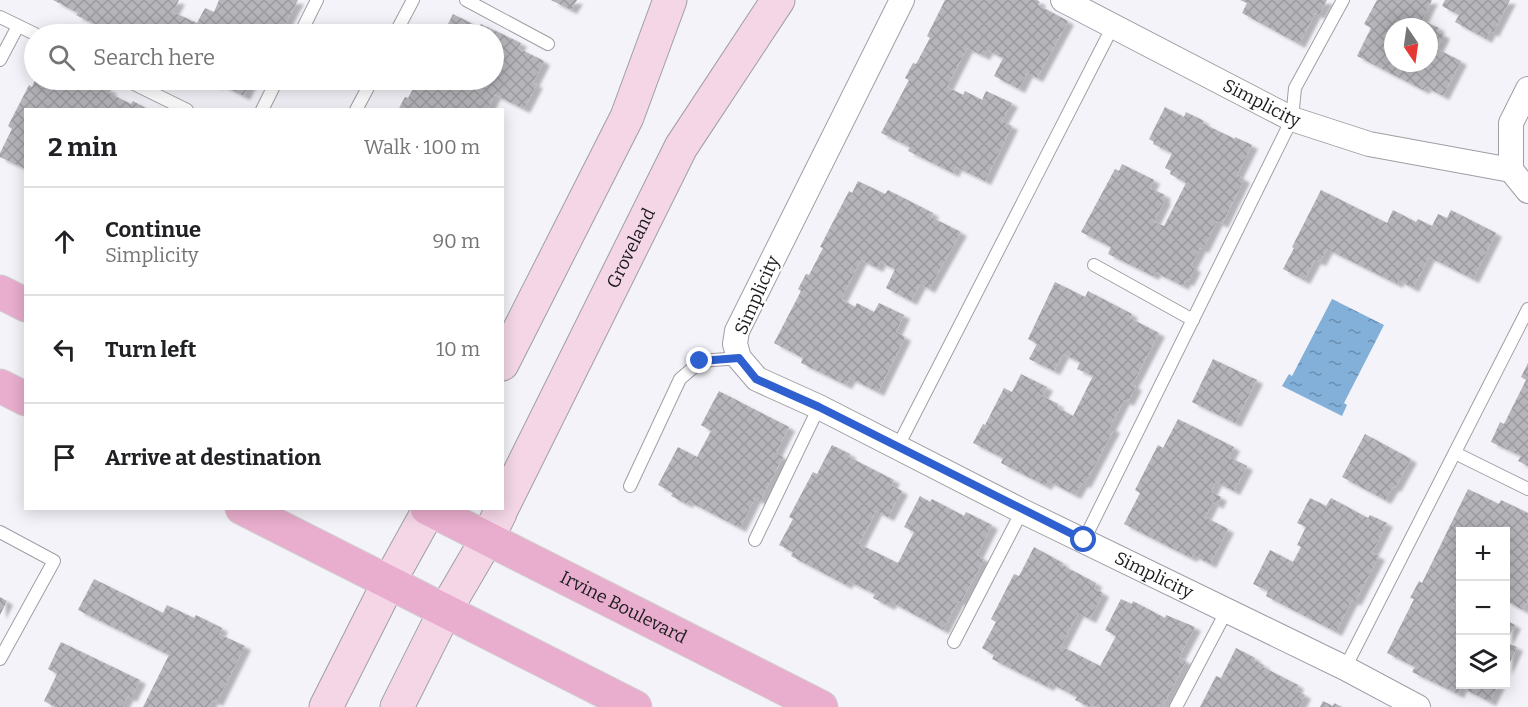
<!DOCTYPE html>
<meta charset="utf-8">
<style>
:root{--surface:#fff;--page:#f2f2f2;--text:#202124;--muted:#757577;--line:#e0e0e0}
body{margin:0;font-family:Bitter,serif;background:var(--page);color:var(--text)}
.controls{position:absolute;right:18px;bottom:18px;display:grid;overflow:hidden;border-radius:0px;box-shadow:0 3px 15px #0003}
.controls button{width:54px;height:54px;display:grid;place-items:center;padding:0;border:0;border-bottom:2px solid var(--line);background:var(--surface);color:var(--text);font:30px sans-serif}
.compass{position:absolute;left:1384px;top:18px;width:54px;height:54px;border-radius:50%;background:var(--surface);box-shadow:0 3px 15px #0003;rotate:167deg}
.stop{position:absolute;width:18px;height:18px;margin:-14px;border:4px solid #2e60cf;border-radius:50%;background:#fff}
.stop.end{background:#2e60cf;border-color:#fff;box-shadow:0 2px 6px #0008}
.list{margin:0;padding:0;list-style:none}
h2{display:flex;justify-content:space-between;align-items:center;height:78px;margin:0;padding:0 24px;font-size:26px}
h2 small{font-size:20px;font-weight:400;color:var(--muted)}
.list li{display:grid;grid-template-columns:39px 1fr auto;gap:18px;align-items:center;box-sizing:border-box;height:108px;padding:0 24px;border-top:2px solid var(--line)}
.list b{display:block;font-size:22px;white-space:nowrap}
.list p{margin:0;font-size:20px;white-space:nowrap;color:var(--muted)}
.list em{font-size:20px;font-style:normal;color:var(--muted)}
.icon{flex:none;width:33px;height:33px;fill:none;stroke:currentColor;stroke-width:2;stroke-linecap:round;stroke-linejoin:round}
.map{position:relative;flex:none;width:1528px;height:707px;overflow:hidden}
.search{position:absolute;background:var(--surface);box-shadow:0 3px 15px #0003;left:24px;top:24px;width:480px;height:66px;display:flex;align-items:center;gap:15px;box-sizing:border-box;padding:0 21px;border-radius:33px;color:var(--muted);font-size:22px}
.panel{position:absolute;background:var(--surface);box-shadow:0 3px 15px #0003;left:24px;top:108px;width:480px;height:402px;border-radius:0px}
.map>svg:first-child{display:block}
.water{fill:url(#water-ripples)}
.building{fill:url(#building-cross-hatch);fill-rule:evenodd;filter:url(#shadow)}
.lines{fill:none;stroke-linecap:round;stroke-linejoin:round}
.lane-casing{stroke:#9f9fa4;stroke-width:14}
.street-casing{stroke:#9f9fa4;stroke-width:26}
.secondary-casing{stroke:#9f9fa4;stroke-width:35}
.primary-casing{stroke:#d1d1d2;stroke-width:35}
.lane{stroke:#fff;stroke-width:12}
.street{stroke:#fff;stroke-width:24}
.secondary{stroke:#f4d6e6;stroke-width:33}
.primary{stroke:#e9adcd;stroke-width:33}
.route{stroke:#2e60cf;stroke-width:8}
.labels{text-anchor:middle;stroke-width:4.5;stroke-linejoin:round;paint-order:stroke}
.street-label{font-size:18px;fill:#1b1b1d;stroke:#fff}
</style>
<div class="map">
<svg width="1528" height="707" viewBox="0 0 1528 707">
<defs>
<pattern id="water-ripples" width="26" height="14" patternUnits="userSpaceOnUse" patternTransform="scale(1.5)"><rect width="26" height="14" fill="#82b0d9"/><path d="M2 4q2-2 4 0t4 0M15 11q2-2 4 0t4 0" fill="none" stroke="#6a8eaf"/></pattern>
<pattern id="building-cross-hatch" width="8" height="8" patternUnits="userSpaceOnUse" patternTransform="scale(1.5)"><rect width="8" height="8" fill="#b5b5ba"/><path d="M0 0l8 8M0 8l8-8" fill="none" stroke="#9b9b9f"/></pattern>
<filter id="shadow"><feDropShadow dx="6" dy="4" stdDeviation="1.5" flood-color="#0004"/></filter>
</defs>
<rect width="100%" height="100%" fill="#f4f3f9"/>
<path class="water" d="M1332 299 1384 325 1344 403 1347 405 1342 416 1282 386 1289 374 1292 376Z"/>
<g class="building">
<path d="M53 0H179L173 12 197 23 205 8 214 12 219 0H298L280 34H114L76 15 78 13Z"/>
<path d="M551 0H577L571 10Z"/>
<path d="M945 0H1037L1040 2 1038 5 1068 21 1037 78 1027 73 1019 89 994 76 1003 58 987 50 984 56 967 48 947 87 963 95 965 91 982 100 986 91 1012 103 1002 121 1012 126 985 181 956 167 953 173 908 151 910 147 881 133 909 80 905 78 913 63 916 64 930 38 927 36Z"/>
<path d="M1240 0H1327L1319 15 1315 13 1299 44 1242 13 1247 3Z"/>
<path d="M1377 0H1432L1422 20 1439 28 1437 31 1444 35 1437 49 1461 61 1443 96 1426 87 1423 90 1357 56 1371 28 1364 24ZM1393 27H1429V63H1393Z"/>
<path d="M1445 0H1510L1493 33 1490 31 1486 39 1455 22 1459 15 1442 6Z"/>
<path d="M453 14 479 27 481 24 521 43 518 48 544 61 533 83 537 84 524 109 495 95 487 110H398L405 97 408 98 418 80H494V34H443Z"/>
<path d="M35 80H77L82 82 83 80H90L111 90 109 93 131 104 133 101 149 110H26V169L0 157V153L12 129 8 126 29 85 32 87Z"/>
<path d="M205 80H252L244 96 218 83 217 86Z"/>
<path d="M1165 107 1184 117 1186 112 1204 121 1202 123 1235 139V137L1252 145 1237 175 1244 179 1222 224 1217 221 1203 249 1200 248 1191 266 1195 268 1188 282 1185 281 1183 286 1155 272 1153 276 1108 254 1111 247 1081 232 1115 169 1119 171 1122 164 1154 180 1150 188 1165 195 1163 199 1165 200 1154 222 1164 226 1186 183 1170 174 1171 171 1165 168 1172 153 1153 144 1154 142 1149 139Z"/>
<path d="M858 181 885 194 888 190 933 213 931 217 961 232 929 289 920 284 911 301 886 288 895 269 880 262 877 268 861 260 841 299 855 307 857 303 874 312 879 303 904 315 896 332 905 337 878 392 850 378 846 385 801 363 803 358 774 343 801 291 798 289 806 274 809 275 823 248 820 247 849 191 852 193Z"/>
<path d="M1321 190 1387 223 1393 210 1416 222 1418 219 1432 226 1438 214 1447 218 1451 210 1496 233 1473 279 1429 257 1413 288 1398 280 1397 284 1327 249 1320 262 1315 260 1304 280 1283 269 1294 248 1292 247Z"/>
<path d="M1055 282 1085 297 1088 291 1132 314 1130 318 1159 333 1132 385 1136 386 1128 402 1124 400 1110 427 1114 429 1085 484 1082 483 1075 495 1048 481 1046 486 1001 463 1003 458 973 443 983 424 985 425 1004 388 1012 392 1021 374 1047 387 1042 396 1058 404 1057 407 1073 416 1093 376 1077 369 1080 362 1063 354 1054 371 1029 359 1037 344 1028 339Z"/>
<path d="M1213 359 1257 380 1235 423 1192 402Z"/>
<path d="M1528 363V466L1518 461 1521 456 1491 442 1500 422 1504 424 1526 380 1521 377Z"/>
<path d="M719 391 789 427 776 453 783 457 760 501 755 498 740 528 688 501 687 504 671 496 673 493 658 485 678 447 697 457 711 431 701 425Z"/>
<path d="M1178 419 1234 447 1229 457 1247 466 1234 491 1216 482 1211 492 1221 497 1217 505 1213 502 1205 517 1228 529 1210 564 1193 555 1191 558 1124 524 1140 493 1135 490 1158 445 1163 448Z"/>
<path d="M1365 434 1411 459 1395 488 1393 487 1385 500 1342 477Z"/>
<path d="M832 445 850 454 849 457 894 480 891 485 902 491 888 517 876 511 859 544 898 563 914 532 904 527 920 496 930 502 932 499 964 516 966 512 992 525 977 555 984 559 961 602 958 601 943 630 891 602 889 606 873 598 875 594 848 581 846 585 791 556 793 552 779 545 793 519 789 517 813 472 817 474Z"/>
<path d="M1468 489 1499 504 1501 500 1528 513V600L1523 610 1506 601V532H1460V591L1452 608 1460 612V684H1499L1490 702 1461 687 1458 694 1412 672 1415 667 1387 653 1414 599 1410 598 1419 581 1422 583Z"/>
<path d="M1310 498 1326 506 1331 498 1368 518 1370 515 1387 523 1372 553 1379 556 1355 602 1352 600 1336 632 1266 596 1268 591 1253 584 1270 550 1293 562 1301 547 1297 545 1306 527 1297 523Z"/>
<path d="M1034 547 1063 563 1062 565 1096 583 1094 588 1103 593 1090 619 1078 613 1061 646 1100 666 1116 636 1105 630 1121 599 1132 604 1133 601 1165 618 1166 615 1195 627 1179 657 1186 661 1163 706 1160 704 1158 707H1097L1093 705 1089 707 1075 700 1077 697 1050 683 1048 687 992 659 994 655 982 648 996 622 991 619 1014 574 1019 576Z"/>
<path d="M94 579 163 613 167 605 194 618 196 615 222 628 219 634 245 646 217 702 212 700 209 707H143L169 655 78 610Z"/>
<path d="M0 597 7 601 0 615Z"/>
<path d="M1506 620 1515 625 1506 642 1517 647 1506 671Z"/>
<path d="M61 642 140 680 131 698 128 696 122 707H55L44 701 57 674 48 669Z"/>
<path d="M1236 648 1255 658 1254 660 1264 665 1263 667 1298 685 1296 690 1305 695 1299 707H1200L1216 676 1221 678Z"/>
<path d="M1323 701 1333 706 1334 703 1342 707H1320Z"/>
</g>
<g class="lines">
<g class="lane-casing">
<g id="lane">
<path d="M466 0 548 44"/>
<path d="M0 17 35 34"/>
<path d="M300 34 317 0"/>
<path d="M395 34 413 0"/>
<path d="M0 60 18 26"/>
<path d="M126 80 187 110"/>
<path d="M262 110 277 80"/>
<path d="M356 110 372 80"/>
<path d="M1094 265 1193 320"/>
<path d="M898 446 1113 26"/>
<path d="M1455 453 1528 489"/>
<path d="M630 486 680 379 701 361 739 358"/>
<path d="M0 532 54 561 0 659"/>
<path d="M755 540 819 407"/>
<path d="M1084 540 1292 119 1295 88 1343 0"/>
<path d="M954 642 1022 511"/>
<path d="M1345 668 1528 309"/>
<path d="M1176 707 1227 610"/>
</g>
</g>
<g class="street-casing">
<g id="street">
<path id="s1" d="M902 0 737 331 735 344 739 358 757 379 819 407 1022 511 1345 668 1418 707"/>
<path id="s2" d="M1063 0 1292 119 1369 144 1511 170 1528 191"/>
<path d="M1511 170V123L1528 89"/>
</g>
</g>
<g class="secondary-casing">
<g id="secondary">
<path d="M502 364 627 117 670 0"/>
<path id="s3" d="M502 508 681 147 778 0"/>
<path d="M326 707 389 582 430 508"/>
<path d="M397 707 445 611 487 539 500 513"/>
</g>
</g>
<g class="primary-casing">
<g id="primary">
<path d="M0 292 26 305"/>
<path d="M0 386 26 399"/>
<path d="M242 508 635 707"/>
<path id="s4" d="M427 508 821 707"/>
</g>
</g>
<use href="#lane" class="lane"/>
<use href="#street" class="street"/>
<use href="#secondary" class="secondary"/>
<use href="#primary" class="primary"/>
</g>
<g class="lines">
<path class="route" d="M700 361 739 358 756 379 819 407 1084 540"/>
</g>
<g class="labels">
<g class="street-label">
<text dy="6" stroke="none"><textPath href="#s2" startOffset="224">Simplicity</textPath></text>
<text dy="6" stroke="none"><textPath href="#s3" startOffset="290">Groveland</textPath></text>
<text transform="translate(757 295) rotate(-66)" y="6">Simplicity</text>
<text dy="6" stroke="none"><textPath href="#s1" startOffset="868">Simplicity</textPath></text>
<text dy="6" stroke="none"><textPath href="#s4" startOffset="220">Irvine Boulevard</textPath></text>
</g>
</g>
</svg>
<div class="controls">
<button>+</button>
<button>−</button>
<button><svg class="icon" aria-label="layers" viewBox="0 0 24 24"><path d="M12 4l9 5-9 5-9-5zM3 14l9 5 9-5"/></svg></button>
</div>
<svg class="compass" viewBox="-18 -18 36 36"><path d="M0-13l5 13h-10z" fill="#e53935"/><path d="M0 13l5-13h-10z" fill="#757577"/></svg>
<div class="stop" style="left:1084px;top:540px"></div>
<div class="stop end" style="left:700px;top:361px"></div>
<div class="search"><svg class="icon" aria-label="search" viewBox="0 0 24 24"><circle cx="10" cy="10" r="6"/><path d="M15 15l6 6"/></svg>Search here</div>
<section class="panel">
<h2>2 min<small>Walk · 100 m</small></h2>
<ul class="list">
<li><svg class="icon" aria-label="ahead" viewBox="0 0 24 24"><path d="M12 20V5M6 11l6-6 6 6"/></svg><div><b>Continue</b><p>Simplicity</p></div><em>90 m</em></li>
<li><svg class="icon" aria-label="left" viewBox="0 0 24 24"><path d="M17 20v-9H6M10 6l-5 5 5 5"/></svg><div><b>Turn left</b></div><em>10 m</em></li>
<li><svg class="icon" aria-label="arrive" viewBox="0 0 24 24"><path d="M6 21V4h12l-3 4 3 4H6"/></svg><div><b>Arrive at destination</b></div></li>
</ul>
</section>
</div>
